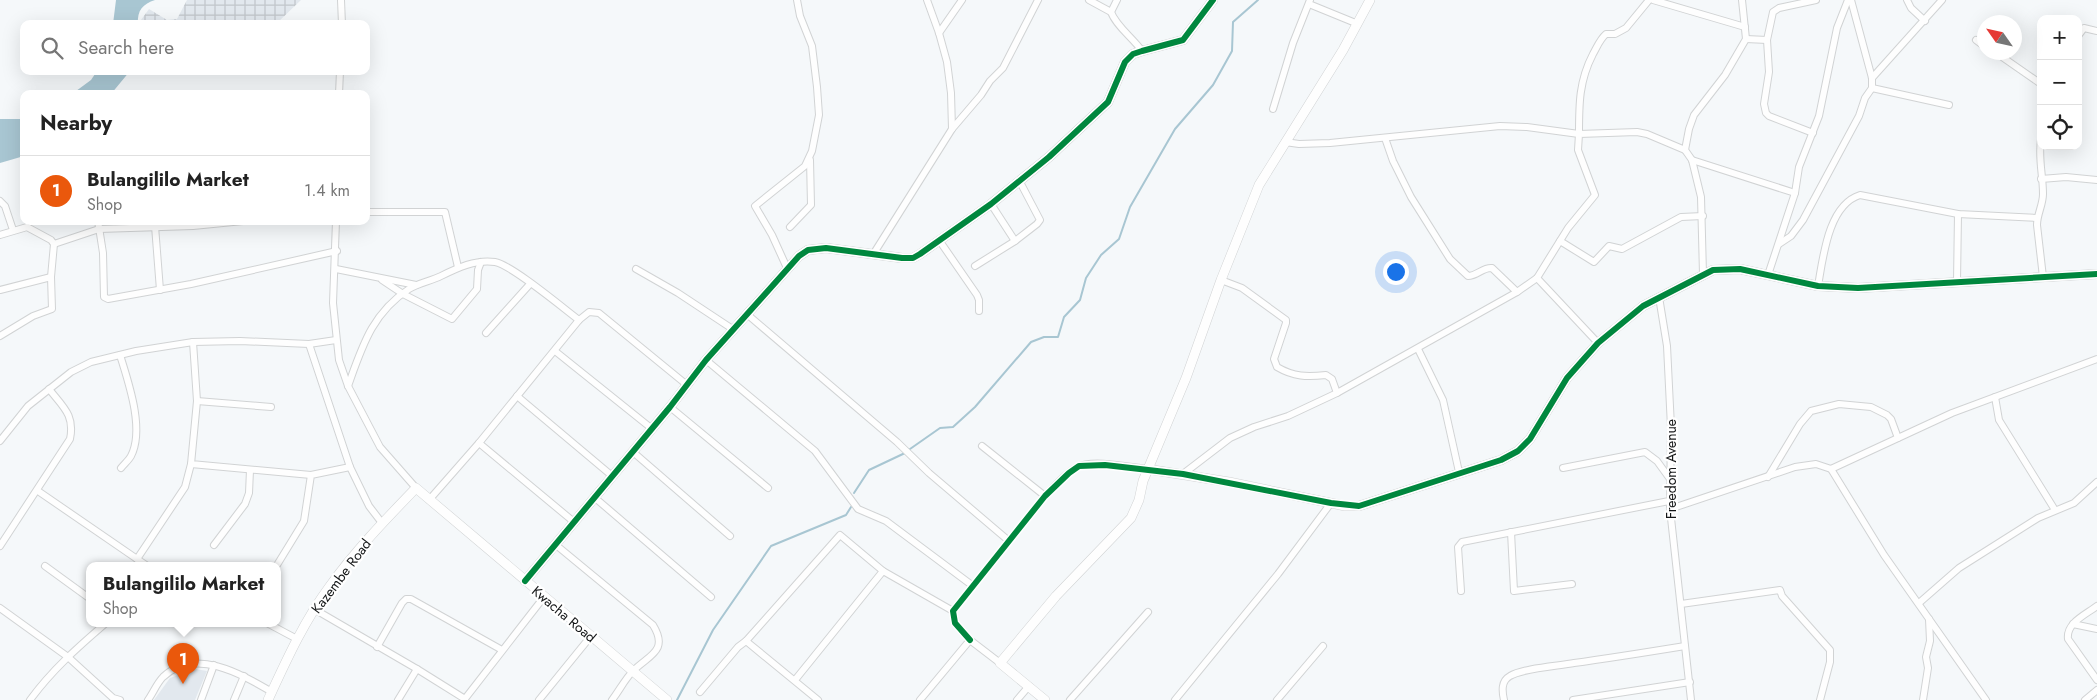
<!DOCTYPE html>
<meta charset="utf-8">
<style>
:root{--surface:#fff;--page:#f6f6f6;--text:#222;--muted:#767676;--line:#e0e0e0;--accent:#ea580c}
body{margin:0;font-family:Jost,sans-serif;background:var(--page);color:var(--text)}
.controls{position:absolute;right:15px;top:15px;display:grid;overflow:hidden;border-radius:10px;box-shadow:0 5px 20px #0002}
.controls button{width:45px;height:45px;display:grid;place-items:center;padding:0;border:0;border-bottom:1px solid var(--line);background:var(--surface);color:var(--text);font:25px sans-serif}
.compass{position:absolute;left:1977px;top:15px;width:45px;height:45px;border-radius:50%;background:var(--surface);box-shadow:0 5px 20px #0002;rotate:304deg}
.you{position:absolute;left:1395px;top:271px;width:18px;height:18px;margin:-12px;border:4px solid #fff;border-radius:50%;background:#1a73e8;box-shadow:0 0 0 8px #1a73e833}
.badge{display:grid;place-items:center;width:32px;height:32px;border-radius:50%;background:var(--accent);color:#fff;font-size:16px;font-weight:700}
.pin{position:absolute;translate:-50% -41px;filter:drop-shadow(0 1px 2px #0008)}
.pin::after{content:'';position:absolute;top:26px;width:18px;height:15px;background:inherit;clip-path:polygon(0 0,100% 0,50% 100%)}
.popup{position:absolute;left:86px;top:562px;width:195px;height:65px;box-sizing:border-box;display:grid;place-content:center;border-radius:10px;background:var(--surface);filter:drop-shadow(0 1px 4px #0005);font-size:16px;white-space:nowrap;color:var(--muted)}
.popup b{font-size:19px;color:var(--text)}
.popup::after{content:'';position:absolute;left:50%;top:100%;margin-left:-10px;border:10px solid transparent;border-top-color:var(--surface)}
.list{margin:0;padding:0;list-style:none}
h2{display:flex;justify-content:space-between;align-items:center;height:65px;margin:0;padding:0 20px;font-size:21px}
h2 small{font-size:16px;font-weight:400;color:var(--muted)}
.list li{display:grid;grid-template-columns:32px 1fr auto;gap:15px;align-items:center;box-sizing:border-box;height:70px;padding:0 20px;border-top:1px solid var(--line)}
.list b{display:block;font-size:19px;white-space:nowrap}
.list p{margin:0;font-size:16px;white-space:nowrap;color:var(--muted)}
.list em{font-size:16px;font-style:normal;color:var(--muted)}
.icon{flex:none;width:28px;height:28px;fill:none;stroke:currentColor;stroke-width:2;stroke-linecap:round;stroke-linejoin:round}
.map{position:relative;flex:none;width:2097px;height:700px;overflow:hidden}
.search{position:absolute;background:var(--surface);box-shadow:0 5px 20px #0002;left:20px;top:20px;width:350px;height:55px;display:flex;align-items:center;gap:12px;box-sizing:border-box;padding:0 18px;border-radius:10px;color:var(--muted);font-size:19px}
.panel{position:absolute;background:var(--surface);box-shadow:0 5px 20px #0002;left:20px;top:90px;width:350px;height:135px;border-radius:10px}
.map>svg:first-child{display:block}
.built{fill:#e2e8ee}
.industrial{fill:url(#industrial-grid)}
.water{fill:#a8c6d2}
.lines{fill:none;stroke-linecap:round;stroke-linejoin:round}
.stream{stroke:#a8c6d2;stroke-width:2}
.street-casing{stroke:#d1d3d4;stroke-width:8}
.secondary-casing{stroke:#d1d3d4;stroke-width:10}
.street{stroke:#fefefe;stroke-width:6}
.secondary{stroke:#fefefe;stroke-width:9}
.cycleway-casing{stroke:#fff;stroke-width:9}
.cycleway{stroke:#00873e;stroke-width:6}
.labels{text-anchor:middle;stroke-width:4.5;stroke-linejoin:round;paint-order:stroke}
.street-label{font-size:14px;fill:#151718;stroke:#fff}
</style>
<div class="map">
<svg width="2097" height="700" viewBox="0 0 2097 700">
<defs>
<pattern id="industrial-grid" width="8" height="8" patternUnits="userSpaceOnUse" patternTransform="scale(1.25)"><rect width="8" height="8" fill="#e2e8ee"/><path d="M0 4h8M4 0v8" fill="none" stroke="#c1c6cb"/></pattern>
</defs>
<rect width="100%" height="100%" fill="#f5f8fa"/>
<path class="built" d="M195 669 207 671 195 700H154L170 678Z"/>
<path class="industrial" d="M187 0H301L276 24H147L141 20 149 9 167 20 177 19Z"/>
<g class="water">
<path d="M116 0H155C143 4 137 10 138 24H113Z"/>
<path d="M97 71H130L111 94H72L91 80Z"/>
<path d="M0 119H24V156L0 163Z"/>
</g>
<g class="lines">
<g class="stream">
<path d="M910 449 940 428 953 427 975 407 1031 342 1044 337H1058L1064 317 1080 300 1086 278 1101 255 1119 239 1130 207 1175 129 1213 85 1232 51 1233 22 1258 0"/>
<path d="M854 493 869 470 905 453"/>
<path d="M677 700 713 630 771 546 846 515 851 507"/>
</g>
<g class="street-casing">
<g id="street">
<path d="M341 0 342 24"/>
<path d="M1089 0 1111 12"/>
<path d="M1117 0 1111 12C1116 26 1133 38 1142 51"/>
<path d="M1653 0 1745 27"/>
<path d="M1907 0 1911 8 1925 21"/>
<path d="M1309 4 1358 24"/>
<path d="M939 33 962 0"/>
<path d="M2078 36 2084 28 2097 31"/>
<path d="M1746 39 1767 40"/>
<path d="M1976 40 1984 46"/>
<path d="M1995 52 2041 84"/>
<path d="M1872 78 1942 0"/>
<path d="M1872 88 1949 105"/>
<path d="M339 94 340 71"/>
<path d="M1273 109 1293 43 1310 0"/>
<path d="M952 129 981 95 990 81 1003 68 1038 0"/>
<path d="M1813 133 1769 116 1766 113 1764 104 1769 72 1767 40 1773 12 1779 8 1816 0"/>
<path d="M1385 138 1393 161 1411 197 1450 259 1468 276C1477 276 1483 267 1492 268L1517 292"/>
<path d="M2041 139C2038 158 2043 175 2043 194 2043 205 2037 214 2037 225L2043 277"/>
<path d="M1285 142 1299 144 1330 143 1500 126 1527 127 1579 134C1579 104 1579 81 1593 54 1597 47 1600 39 1606 34H1615L1626 28 1649 0"/>
<path d="M1692 160 1795 193"/>
<path d="M2041 179 2066 177 2097 180"/>
<path d="M0 201 5 206 13 230"/>
<path d="M991 204 1015 241"/>
<path d="M366 212H445L458 267"/>
<path d="M98 221 103 253 104 297 108 299 191 284 337 251"/>
<path d="M336 221 333 303 339 360 348 386 380 447 416 488"/>
<path d="M155 226 160 290"/>
<path d="M790 227 811 205 810 160"/>
<path d="M0 235 27 227 51 240 54 244 51 277"/>
<path d="M939 240 977 295 979 300V311"/>
<path d="M1560 241 1594 262 1609 246 1622 249 1681 217 1703 216"/>
<path d="M54 244 99 229 193 226 243 221"/>
<path d="M1779 244 1791 236 1803 220 1859 116 1865 98 1872 88V78L1851 0"/>
<path d="M874 253 952 129 951 93 947 62 939 33 927 0"/>
<path d="M975 266 1015 241 1037 224 1040 220 1020 182"/>
<path d="M787 268 772 235 755 206 805 166 812 151 819 115 817 87 812 46 800 16 797 0"/>
<path d="M336 269 416 285"/>
<path d="M636 269 678 293 734 330"/>
<path d="M1703 274 1701 197 1692 160 1685 150 1689 129 1694 115 1725 75 1746 39 1742 0"/>
<path d="M1768 275 1795 193 1799 167 1819 116 1837 28 1848 0"/>
<path d="M1537 278 1598 343"/>
<path d="M382 280 403 294 452 319 477 289 478 270 481 262"/>
<path d="M1221 280 1242 288 1286 320V323L1274 359 1277 367C1294 377 1307 377 1326 375L1332 379 1337 393"/>
<path d="M1957 282 1958 214"/>
<path d="M1818 286C1823 258 1828 205 1860 195L1958 214 2037 218"/>
<path d="M0 290 51 277 52 309 33 316 0 336"/>
<path d="M1659 297 1667 346 1671 427 1670 509 1691 700"/>
<path d="M748 315 897 442 929 473 1009 541"/>
<path d="M486 333 530 284"/>
<path d="M193 342 197 401 191 464 311 475"/>
<path d="M309 344 336 340"/>
<path d="M1418 349 1443 400 1459 472"/>
<path d="M555 351 651 428"/>
<path d="M120 355C128 381 145 429 131 456 129 460 124 464 121 468"/>
<path d="M706 360 815 451 858 509 886 521 973 586"/>
<path d="M348 386C362 347 372 313 409 289 418 283 431 281 441 276 457 268 476 259 495 262 512 265 563 308 579 320"/>
<path d="M517 396 611 475"/>
<path d="M1995 397 1999 420 2055 510"/>
<path d="M197 401 271 407"/>
<path d="M670 407 768 488"/>
<path d="M0 441 28 406 71 372 91 362 136 351 193 342 240 341 309 344 350 467 369 506 382 523"/>
<path d="M479 443 574 522"/>
<path d="M982 446 1045 496"/>
<path d="M633 452 730 536"/>
<path d="M1563 468 1645 452 1657 461 1670 479"/>
<path d="M1831 469 1884 555 1986 700"/>
<path d="M1183 474 1230 438 1254 427 1288 416 1337 393 1517 292 1537 278 1568 228 1595 195 1578 150 1579 134 1637 132 1647 134 1685 150"/>
<path d="M1768 477 1800 424 1811 411 1839 404 1871 407 1887 415 1891 419 1898 438"/>
<path d="M38 491 137 559"/>
<path d="M594 497 711 597"/>
<path d="M429 500 479 443 579 320 589 312 599 313 687 385"/>
<path d="M1670 509 1795 467 1816 464 1831 469 1952 413 2097 359"/>
<path d="M1511 532 1514 591 1572 584"/>
<path d="M214 545 245 504 249 493 250 470"/>
<path d="M556 545 653 625C669 651 649 655 633 671 625 679 619 691 612 700"/>
<path d="M0 546 70 439C75 415 63 407 49 389"/>
<path d="M146 565 137 559 185 487 191 464"/>
<path d="M277 565 304 521 311 475 350 467"/>
<path d="M45 566 89 598"/>
<path d="M883 571 953 611"/>
<path d="M1461 591 1458 547 1462 542 1669 501"/>
<path d="M1919 603 1959 568 2038 518 2074 503 2097 482"/>
<path d="M1681 604 1780 590 1782 596 1830 650V662L1820 700"/>
<path d="M2097 606C2085 615 2066 623 2068 639L2097 680"/>
<path d="M0 608 68 657 113 698 120 700"/>
<path d="M314 609 417 669 465 699"/>
<path d="M267 623 297 639"/>
<path d="M2073 624 2097 629"/>
<path d="M970 640 955 623 953 611 1045 496C1054 487 1065 473 1077 467 1093 459 1129 467 1147 469"/>
<path d="M746 641 818 700"/>
<path d="M377 647 402 603 406 599H411L502 650"/>
<path d="M700 692 738 647 746 641 840 535 883 571 795 680"/>
<path d="M30 700C52 670 78 647 106 623"/>
<path d="M148 700C153 693 157 683 163 677 195 647 241 674 272 692"/>
<path d="M201 700 214 665"/>
<path d="M234 700 244 676"/>
<path d="M398 700 417 669"/>
<path d="M464 700 544 597"/>
<path d="M539 700 591 636"/>
<path d="M920 700 970 640 1000 663"/>
<path d="M1017 700 1029 686"/>
<path d="M1070 700 1148 612"/>
<path d="M1175 700 1278 574 1331 503"/>
<path d="M1277 700 1323 646"/>
<path d="M1504 700C1502 691 1501 681 1510 676 1523 668 1558 666 1574 663 1611 658 1648 652 1685 646"/>
<path d="M1573 700 1690 682"/>
<path d="M1923 700 1928 668 1926 657 1930 641 1929 619"/>
<path d="M2085 700 2097 690"/>
</g>
</g>
<g class="secondary-casing">
<g id="secondary">
<path d="M1147 469 1229 482 1345 506H1359L1501 460 1518 451 1530 439 1567 378 1598 343 1643 306 1713 270 1740 269 1818 286 1858 288 2097 274"/>
<path d="M525 581 670 407 706 360 799 256 808 250 826 248 902 258H913L920 254 991 204 1049 157 1108 102 1125 62 1133 54 1142 51 1183 40 1213 0"/>
<path d="M268 700C286 661 304 621 330 586 355 551 386 519 416 488L667 700"/>
<path d="M1045 700 1000 663 1056 596 1131 518 1139 500 1143 481 1186 378 1221 280 1259 185 1343 50 1370 0"/>
</g>
</g>
<use href="#street" class="street"/>
<use href="#secondary" class="secondary"/>
<g class="cycleway-casing">
<g id="cycleway">
<path d="M525 581 670 407 706 360 799 256 808 250 826 248 902 258H913L920 254 991 204 1049 157 1108 102 1125 62 1133 54 1142 51 1183 40 1213 0"/>
<path d="M970 640 955 623 953 611 1045 496 1069 473 1079 466 1105 465 1183 474 1331 503 1359 506 1501 460 1518 451 1530 439 1567 378 1598 343 1643 306 1713 270 1740 269 1818 286 1858 288 2097 274"/>
</g>
</g>
<use href="#cycleway" class="cycleway"/>
</g>
<g class="labels">
<g class="street-label">
<text transform="translate(1671 469) rotate(-90)" y="5">Freedom Avenue</text>
<text transform="translate(341 576) rotate(-53)" y="5">Kazembe Road</text>
<text transform="translate(564 614) rotate(40)" y="5">Kwacha Road</text>
</g>
</g>
</svg>
<div class="controls">
<button>+</button>
<button>−</button>
<button><svg class="icon" aria-label="locate" viewBox="0 0 24 24"><circle cx="12" cy="12" r="6"/><path d="M12 2v4M12 18v4M2 12h4M18 12h4"/></svg></button>
</div>
<svg class="compass" viewBox="-18 -18 36 36"><path d="M0-13l5 13h-10z" fill="#e53935"/><path d="M0 13l5-13h-10z" fill="#767676"/></svg>
<div class="you"></div>
<div class="pin badge" style="left:183px;top:684px">1</div>
<div class="popup"><b>Bulangililo Market</b>Shop</div>
<div class="search"><svg class="icon" aria-label="search" viewBox="0 0 24 24"><circle cx="10" cy="10" r="6"/><path d="M15 15l6 6"/></svg>Search here</div>
<section class="panel">
<h2>Nearby<small></small></h2>
<ul class="list">
<li><span class="badge">1</span><div><b>Bulangililo Market</b><p>Shop</p></div><em>1.4 km</em></li>
</ul>
</section>
</div>
